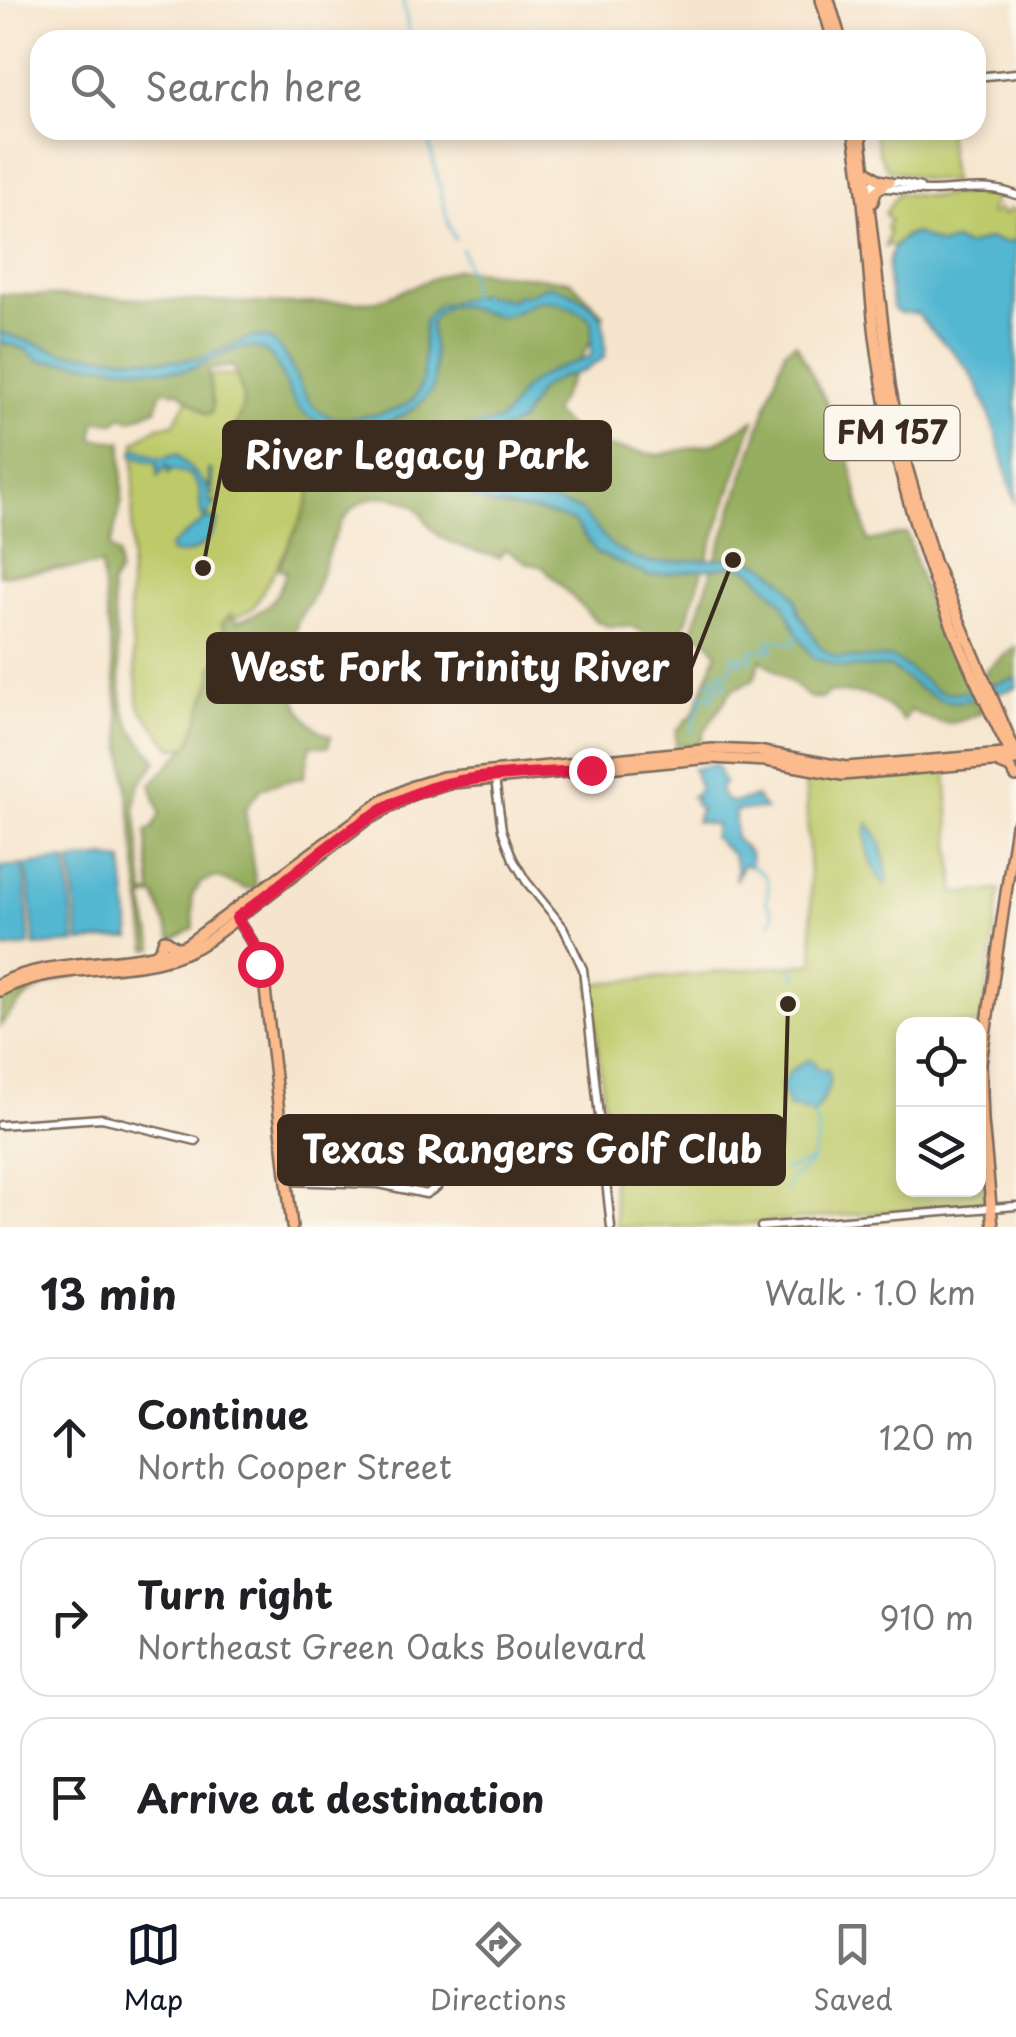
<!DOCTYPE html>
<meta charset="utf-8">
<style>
:root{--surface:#fff;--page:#f2f2f2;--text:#202124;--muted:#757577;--line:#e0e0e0;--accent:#111827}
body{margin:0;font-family:"Playpen Sans",sans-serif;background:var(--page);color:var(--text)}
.controls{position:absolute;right:30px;bottom:30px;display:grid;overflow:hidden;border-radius:20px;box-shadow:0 5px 15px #0003}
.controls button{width:90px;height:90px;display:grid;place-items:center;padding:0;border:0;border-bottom:2px solid var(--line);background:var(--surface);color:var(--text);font:50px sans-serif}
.stop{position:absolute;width:30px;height:30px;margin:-22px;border:8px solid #e11d48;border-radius:50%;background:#fff}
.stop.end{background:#e11d48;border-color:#fff;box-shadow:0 2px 10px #0008}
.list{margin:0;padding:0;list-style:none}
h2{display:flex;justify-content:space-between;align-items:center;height:130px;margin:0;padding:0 40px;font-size:42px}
h2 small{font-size:32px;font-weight:400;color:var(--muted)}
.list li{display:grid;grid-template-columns:65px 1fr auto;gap:30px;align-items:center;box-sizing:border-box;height:160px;margin:0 20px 20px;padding:0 20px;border:2px solid var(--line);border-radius:30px}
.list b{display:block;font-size:38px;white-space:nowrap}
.list p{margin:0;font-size:32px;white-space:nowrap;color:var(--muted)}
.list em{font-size:32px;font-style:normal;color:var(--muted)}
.icon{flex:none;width:55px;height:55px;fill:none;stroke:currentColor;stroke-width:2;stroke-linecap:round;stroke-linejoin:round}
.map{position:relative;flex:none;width:1016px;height:1227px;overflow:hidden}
.search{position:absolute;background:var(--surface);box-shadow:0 5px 15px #0003;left:30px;right:30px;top:30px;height:110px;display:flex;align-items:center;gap:25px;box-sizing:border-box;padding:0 35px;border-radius:30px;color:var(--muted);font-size:38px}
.sheet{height:670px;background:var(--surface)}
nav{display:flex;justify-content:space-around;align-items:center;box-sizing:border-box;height:140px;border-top:2px solid var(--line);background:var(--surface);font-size:28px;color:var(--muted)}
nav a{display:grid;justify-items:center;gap:5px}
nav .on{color:var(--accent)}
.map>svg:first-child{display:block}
.green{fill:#beca6b;stroke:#7c7a44;stroke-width:2.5}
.forest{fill:#96ae5f;stroke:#686c3e;stroke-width:2.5;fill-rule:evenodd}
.water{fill:#52b7d1;stroke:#467078;stroke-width:2.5}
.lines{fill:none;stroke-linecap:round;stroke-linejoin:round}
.stream{stroke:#52b7d1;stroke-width:2.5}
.minor-casing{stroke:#7c6b5c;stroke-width:11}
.major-casing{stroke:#7c6b5c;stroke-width:14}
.minor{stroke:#fff;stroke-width:6}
.major{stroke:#fbbb8d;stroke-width:9}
.route{stroke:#e11d48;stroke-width:12}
.labels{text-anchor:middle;stroke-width:8;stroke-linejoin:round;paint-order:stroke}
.shield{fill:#fbf7ec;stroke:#75685c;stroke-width:2.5}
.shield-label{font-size:32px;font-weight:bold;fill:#3b2a1e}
.leader{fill:none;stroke:#3b2a1e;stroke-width:4}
.callout-dot{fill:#3b2a1e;stroke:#fbf7ec;stroke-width:4}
.callout{fill:#3b2a1e;stroke:#3b2a1e;stroke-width:4}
.callout-label{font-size:38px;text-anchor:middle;font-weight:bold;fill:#fff}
</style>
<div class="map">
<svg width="1016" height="1227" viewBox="0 0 1016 1227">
<rect width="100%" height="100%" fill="#fbf7ec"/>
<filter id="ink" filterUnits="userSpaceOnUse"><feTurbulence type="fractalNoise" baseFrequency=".01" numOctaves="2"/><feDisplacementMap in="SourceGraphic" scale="20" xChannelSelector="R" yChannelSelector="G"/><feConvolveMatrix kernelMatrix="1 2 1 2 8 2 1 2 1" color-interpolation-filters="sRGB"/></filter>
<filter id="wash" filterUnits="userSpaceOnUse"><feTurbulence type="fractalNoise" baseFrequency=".0048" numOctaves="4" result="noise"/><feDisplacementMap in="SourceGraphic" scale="40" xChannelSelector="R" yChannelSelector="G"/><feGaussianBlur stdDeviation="2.25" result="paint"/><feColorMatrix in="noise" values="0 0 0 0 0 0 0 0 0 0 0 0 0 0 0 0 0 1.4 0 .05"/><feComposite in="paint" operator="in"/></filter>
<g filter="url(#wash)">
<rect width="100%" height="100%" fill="#f6e5ce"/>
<g class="green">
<path d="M874 130H947L952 182 925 179 887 169 879 153Z"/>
<path d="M976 191 997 193 989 214 996 213 997 208 1004 215 1011 209 1016 211V240L1008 243 988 239 967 246 955 241 940 245 915 233 904 236 894 247 888 244 885 248 889 232 886 228 890 221 885 214 898 193 932 197Z"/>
<path d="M202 375H261L312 457 313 486 299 528 253 608 227 622 195 746 172 748 139 707 129 610 135 442 158 426 173 424Z"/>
<path d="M946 770 955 894 1000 890 979 1046 978 1024H904V1190H978L979 1128 985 1203 713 1227H617L591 984 814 963 805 774 849 779Z"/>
</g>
<g class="forest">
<path d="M456 269 571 281 604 315 553 413 587 444 659 455 715 443 754 420 681 636 669 646 630 626H607L596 621 543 567 528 563 505 549 499 558C481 552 457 548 441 537 419 523 427 501 389 497 338 492 329 556 315 591 312 600 305 608 300 617 282 656 286 720 331 736L328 747 311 745 304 777 262 787 245 809 256 888 246 889 216 877 202 882 192 895 194 928 172 940 155 895 143 899 154 948 147 949 101 565 0 575V294L287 304 377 301ZM233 366 242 391 243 406 231 436C242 437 252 434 262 435 269 436 277 442 283 445 343 474 289 529 279 569L286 571C279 601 264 612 237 622L231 614 221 624C235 641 231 656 212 667V679L191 742 151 784 160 814 153 828 146 831 152 892 145 895 135 808 139 786 157 761 133 731 123 708 111 585 119 572 118 554 110 548 122 500V442L93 439 95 421 115 422 122 416 131 420 156 409 162 390 179 392 207 414 211 413 213 405 208 370Z"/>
<path d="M796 343 844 437 868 541 907 533 924 591 982 712C948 728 944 726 910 710L904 721C872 691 875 695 830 692L821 699 809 697 761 659 754 679 731 691 703 733 700 745H676V731L694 713 717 653 709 642 692 631 785 350Z"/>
<path d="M1016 646V678L993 686 985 671Z"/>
<path d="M79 974C42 983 23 995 0 1026L2 995 23 983Z"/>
</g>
<g class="water">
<path d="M915 233 940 245 954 241 967 246 988 239 1008 243 1016 240V505C1002 460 994 412 969 371 955 349 932 335 917 313H900L894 309C886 280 880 243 915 233Z"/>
<path d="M545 286C563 286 592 301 601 317 606 326 605 346 605 357L584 371 559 378 540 389 520 422 469 445 464 451 465 462 482 483 516 499 555 502 580 510 612 546 633 558 654 563 744 557 766 566 787 584 796 599 799 613 821 648 837 658H894L936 690 945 693 969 692 1016 678V688C945 707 949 711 890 667L843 668 813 658 799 637 783 603 753 572 739 565 649 576 597 553 573 521 540 512 494 506 475 499 453 466 450 439C464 420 484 430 501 419 512 411 516 396 526 387 548 368 566 367 591 356L592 321C580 309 551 297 535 302 523 307 512 317 499 316 476 316 452 288 430 323 434 344 435 364 434 386 410 428 334 446 299 408 285 393 281 359 262 350 236 339 207 368 181 371 134 369 86 362 39 361L25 349 0 342V332L64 353 176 361 204 357 253 337 268 338C293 353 295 389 316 408 329 421 343 419 360 417 439 407 419 382 425 319L437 306 479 294 512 300 517 295H527Z"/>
<path d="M138 448 160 458 177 454 208 487 210 486 208 470H211L213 488H208V491L214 494 209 495V502H216L206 518 218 520C213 541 191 560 170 552V546L205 520 201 514 199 488 190 475 172 469 168 474 167 465 158 476 157 463 133 455V451Z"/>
<path d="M716 764 724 783 720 789 724 799 733 803 756 797 765 809 735 811V838L750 853 751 866 743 864 735 881C741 859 729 850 713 837L716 825 696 821 700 809 694 803 696 798 691 797 700 790 693 769Z"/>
<path d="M869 823 881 842 888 879 884 885C873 871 861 839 869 823Z"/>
<path d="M105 857 123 861 131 938 79 942 71 861Z"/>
<path d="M61 860 67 861 75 943 35 946 27 865Z"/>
<path d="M24 865 30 946 0 949V867Z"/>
<path d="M808 1060H812L818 1069 828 1070C834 1091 818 1103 813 1116L810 1112 789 1107 781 1087 790 1071Z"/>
</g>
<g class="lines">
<g class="stream">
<path d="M403 0 410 40"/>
<path d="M426 130 449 226 455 240"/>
<path d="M462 249 470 278 471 296"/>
<path d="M693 735C690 714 704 706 702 694L710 693 709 699H713L716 689 708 685 714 675 718 679V687L724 686 727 680 721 676 720 671 731 672 732 656 738 657 740 664 743 655 752 661V650H774L767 644 769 639 795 644 794 637 798 635"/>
<path d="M750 865C770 878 770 878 766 902L774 915 770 924"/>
<path d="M788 966 797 974V980"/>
<path d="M784 1170 811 1161"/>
<path d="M785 1191 790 1180 811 1163 819 1131 813 1112"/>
</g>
</g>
</g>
<g filter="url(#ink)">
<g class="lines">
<g class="minor-casing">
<g id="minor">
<path d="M976 77 1016 73"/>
<path d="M863 184 898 182 920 187"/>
<path d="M864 188C887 186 907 191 929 191 960 191 986 183 1016 195"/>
<path d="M495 779 502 830 513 859 526 881 563 927 583 969 611 1227"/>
<path d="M0 1125 102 1118 196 1141"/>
<path d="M287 1181 379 1184 426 1194 437 1187 477 1134 489 1129 530 1124 602 1132"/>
<path d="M761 1227 1016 1206"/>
</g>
</g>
<g class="major-casing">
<g id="major">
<path d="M821 0 833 40"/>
<path d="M829 0 841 40"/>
<path d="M853 130C866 198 867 268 875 336 895 493 941 617 1012 756"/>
<path d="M860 130 890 385 903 453 934 561 1016 753"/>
<path d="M867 171 879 180 889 182"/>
<path d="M873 202 876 191 883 186"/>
<path d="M998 763 1010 768 1016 777"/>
<path d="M234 914 257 950 264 980 292 1227"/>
<path d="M155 955 161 948 164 939 179 948"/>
<path d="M0 983C59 955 127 969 186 945L382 801 413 786 443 777 712 749 758 751 846 767 1016 753"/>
<path d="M0 991C65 956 148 983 209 940L364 822 414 794 453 783 711 758 766 761 842 775 1016 760"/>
<path d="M993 1227 983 1121 981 1063 1016 825"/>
</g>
</g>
<use href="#minor" class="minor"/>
<use href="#major" class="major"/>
</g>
</g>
<g class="lines" filter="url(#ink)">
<path class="route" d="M260 964 257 950 237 918C294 877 349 821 415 794 468 772 534 775 591 770"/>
</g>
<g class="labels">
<rect class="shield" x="824.5" y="406" width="135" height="54" rx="8"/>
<g class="shield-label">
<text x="892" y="444">FM 157</text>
</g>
</g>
<path class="leader" d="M203 568L224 456M733 560L691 668M788 1004L784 1150"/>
<g class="callout-dot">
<circle cx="203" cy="568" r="10"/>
<circle cx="733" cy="560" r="10"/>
<circle cx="788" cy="1004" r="10"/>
</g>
<g class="callout">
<rect x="224" y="422" width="386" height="68" rx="10"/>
<rect x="208" y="634" width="483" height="68" rx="10"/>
<rect x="279" y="1116" width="505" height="68" rx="10"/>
</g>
<g class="callout-label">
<text x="417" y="469">River Legacy Park</text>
<text x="450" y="681">West Fork Trinity River</text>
<text x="532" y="1163">Texas Rangers Golf Club</text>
</g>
</svg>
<div class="controls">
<button><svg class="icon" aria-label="locate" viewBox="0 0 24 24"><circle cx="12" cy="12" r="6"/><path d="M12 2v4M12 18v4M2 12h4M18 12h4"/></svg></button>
<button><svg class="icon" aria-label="layers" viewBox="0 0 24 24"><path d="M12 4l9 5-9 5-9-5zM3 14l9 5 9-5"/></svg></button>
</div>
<div class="stop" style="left:260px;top:964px"></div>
<div class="stop end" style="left:591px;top:770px"></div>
<div class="search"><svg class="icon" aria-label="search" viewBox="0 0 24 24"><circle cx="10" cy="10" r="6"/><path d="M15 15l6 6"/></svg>Search here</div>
</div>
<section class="sheet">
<h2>13 min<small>Walk · 1.0 km</small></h2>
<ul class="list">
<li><svg class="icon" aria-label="ahead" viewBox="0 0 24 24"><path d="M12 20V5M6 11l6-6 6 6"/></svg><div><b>Continue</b><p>North Cooper Street</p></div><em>120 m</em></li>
<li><svg class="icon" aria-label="right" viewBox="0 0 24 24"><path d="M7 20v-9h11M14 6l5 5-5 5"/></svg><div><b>Turn right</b><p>Northeast Green Oaks Boulevard</p></div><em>910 m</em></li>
<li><svg class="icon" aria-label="arrive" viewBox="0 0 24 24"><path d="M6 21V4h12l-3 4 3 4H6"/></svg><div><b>Arrive at destination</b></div></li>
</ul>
</section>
<nav>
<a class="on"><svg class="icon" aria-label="map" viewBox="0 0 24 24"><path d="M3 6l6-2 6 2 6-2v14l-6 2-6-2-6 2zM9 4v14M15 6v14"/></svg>Map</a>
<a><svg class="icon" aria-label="directions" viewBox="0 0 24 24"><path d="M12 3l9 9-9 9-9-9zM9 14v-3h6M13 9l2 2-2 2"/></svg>Directions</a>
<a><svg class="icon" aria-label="saved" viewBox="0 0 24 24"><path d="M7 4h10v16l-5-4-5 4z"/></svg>Saved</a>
</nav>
